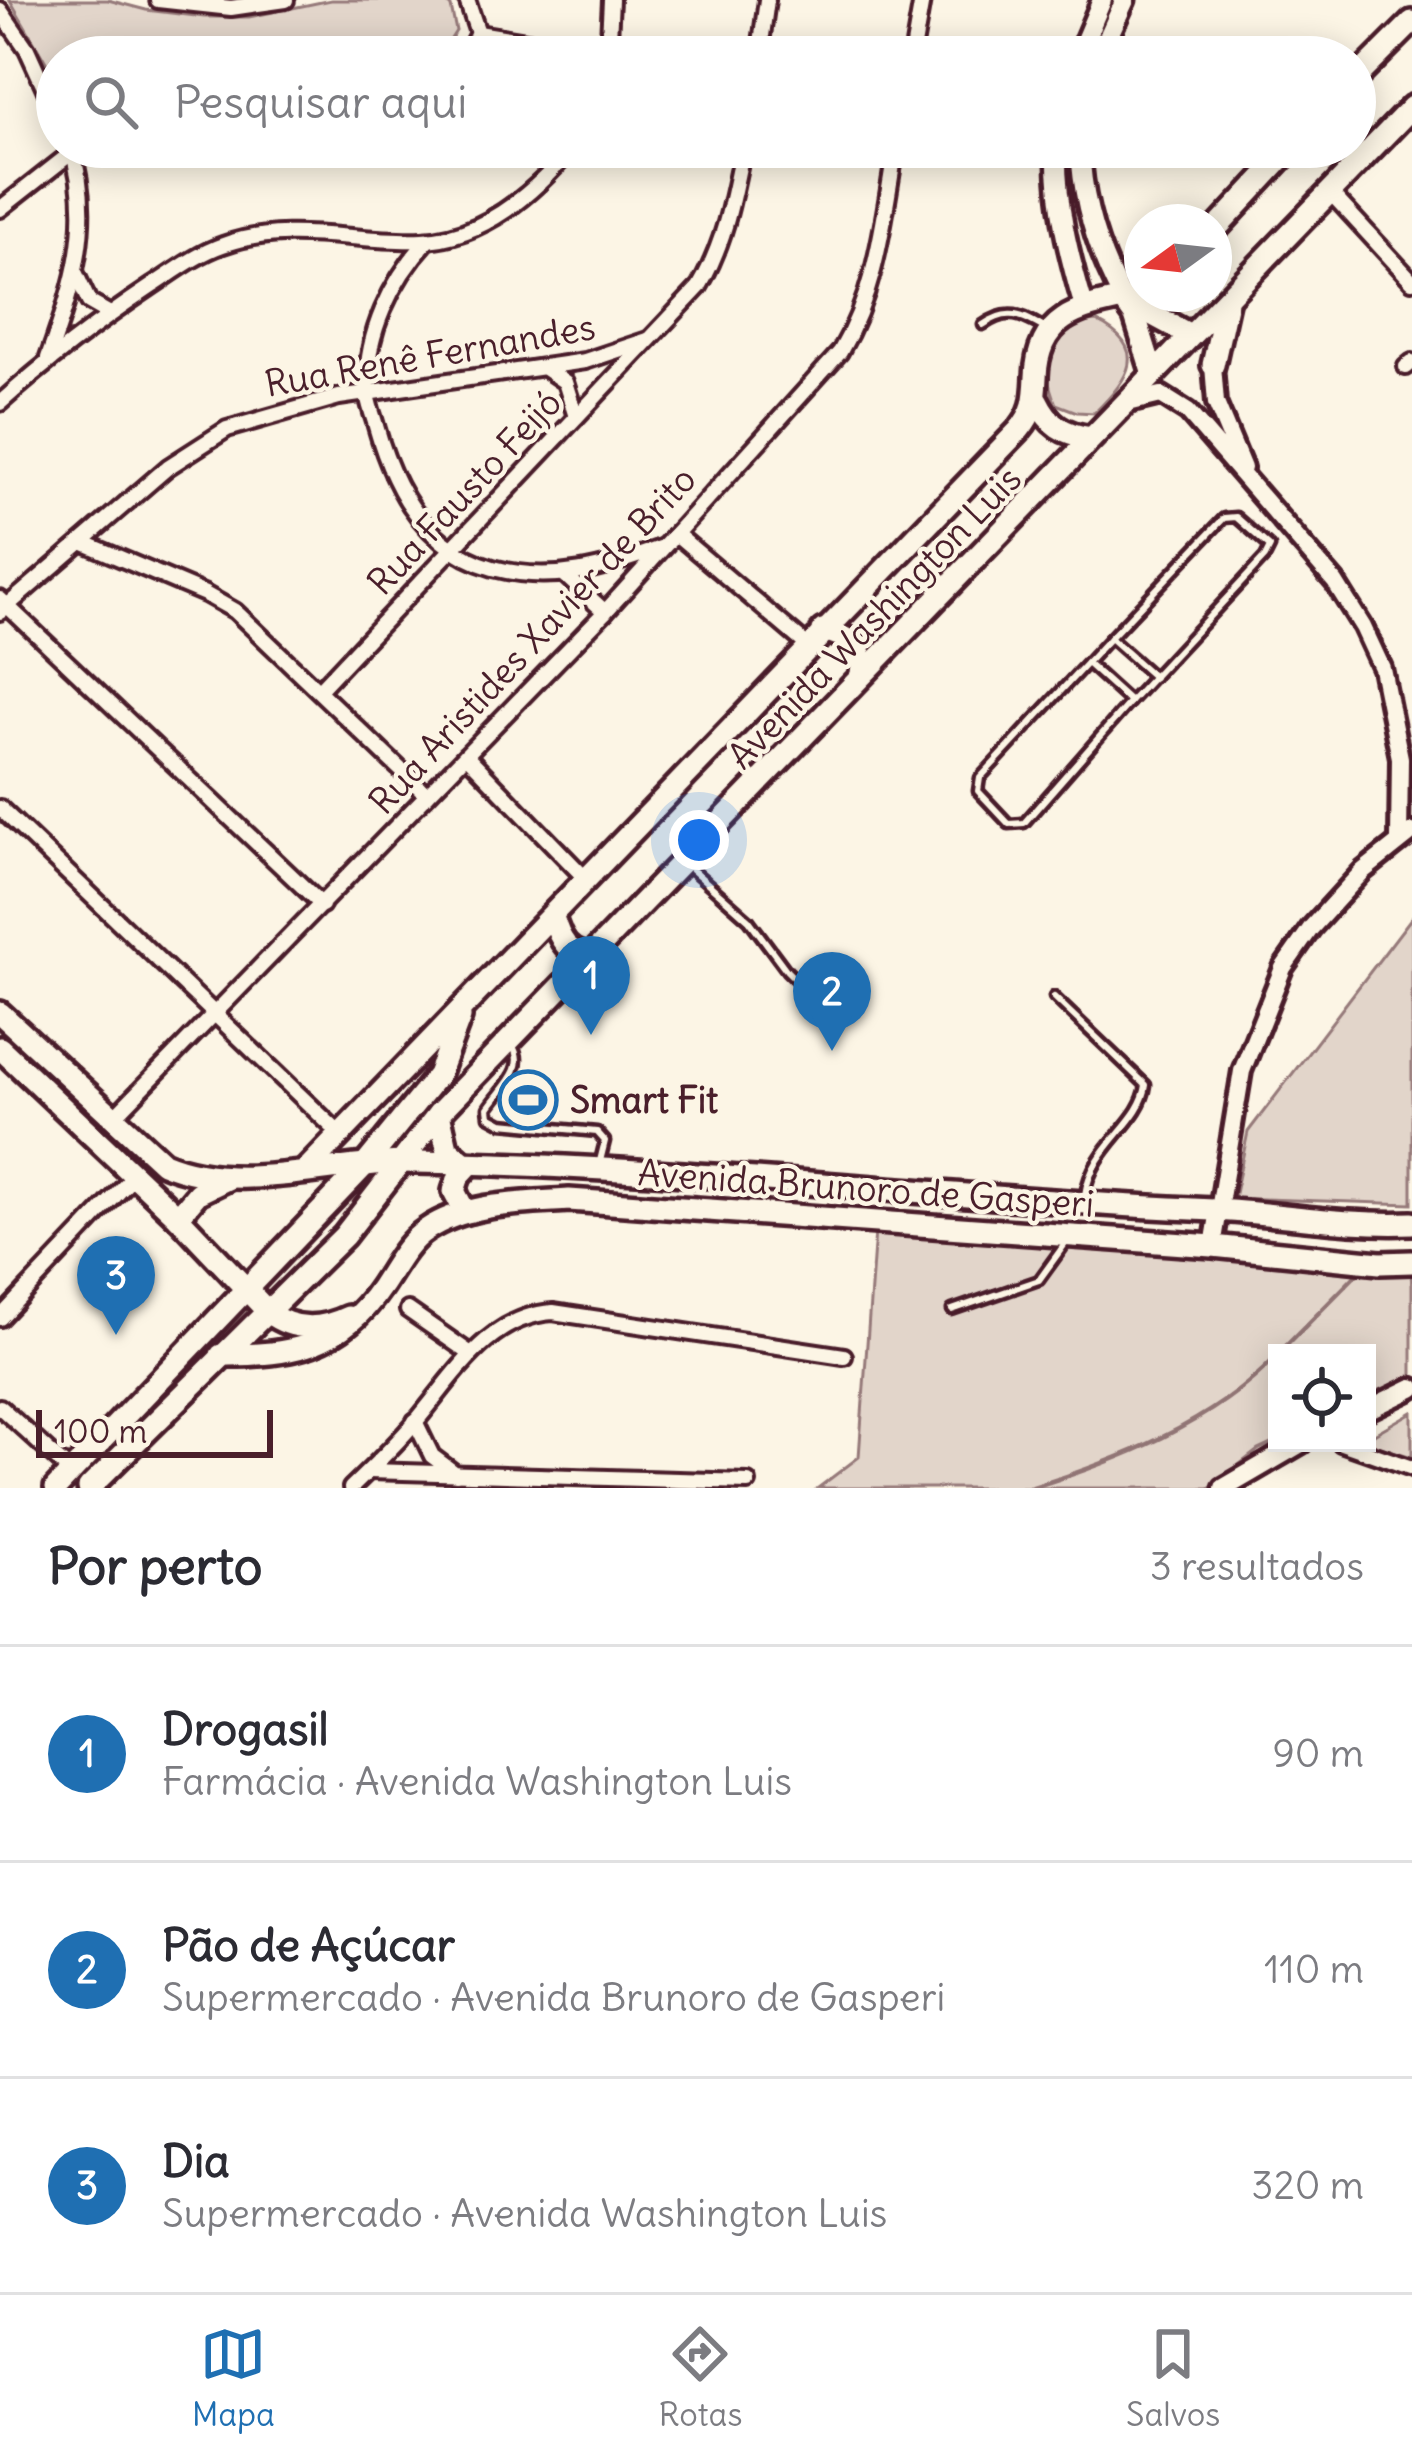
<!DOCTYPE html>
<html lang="pt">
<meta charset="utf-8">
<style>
:root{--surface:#fff;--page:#f7f7f7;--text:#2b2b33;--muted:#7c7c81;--line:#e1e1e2;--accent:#1f6fb2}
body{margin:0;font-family:Delius,sans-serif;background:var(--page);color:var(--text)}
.controls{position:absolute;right:36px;bottom:36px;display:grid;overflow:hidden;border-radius:0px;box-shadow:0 6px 30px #0003}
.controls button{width:108px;height:108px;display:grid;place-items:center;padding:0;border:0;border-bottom:3px solid var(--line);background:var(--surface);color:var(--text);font:60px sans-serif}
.compass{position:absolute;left:1124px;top:204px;width:108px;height:108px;border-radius:50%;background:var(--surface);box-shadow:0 6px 30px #0003;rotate:255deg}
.scale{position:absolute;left:36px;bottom:30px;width:237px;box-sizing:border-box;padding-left:12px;border:6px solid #4a1f2b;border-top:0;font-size:33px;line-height:42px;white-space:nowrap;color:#4a1f2b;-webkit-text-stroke:9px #fcf5e5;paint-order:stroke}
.you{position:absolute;left:699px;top:840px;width:42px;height:42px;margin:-30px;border:9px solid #fff;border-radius:50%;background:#1a73e8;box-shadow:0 0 0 18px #1a73e833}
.badge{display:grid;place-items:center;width:78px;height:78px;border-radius:50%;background:var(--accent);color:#fff;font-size:39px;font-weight:700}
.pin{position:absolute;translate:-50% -99px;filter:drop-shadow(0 3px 6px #0008)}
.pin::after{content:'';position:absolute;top:63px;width:42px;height:36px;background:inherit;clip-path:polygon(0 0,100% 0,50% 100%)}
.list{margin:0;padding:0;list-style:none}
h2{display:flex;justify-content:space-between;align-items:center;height:156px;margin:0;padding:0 48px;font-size:51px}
h2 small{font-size:39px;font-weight:400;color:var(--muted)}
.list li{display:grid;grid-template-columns:78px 1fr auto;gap:36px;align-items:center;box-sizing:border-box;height:216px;padding:0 48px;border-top:3px solid var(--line)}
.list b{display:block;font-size:45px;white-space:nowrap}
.list p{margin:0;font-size:39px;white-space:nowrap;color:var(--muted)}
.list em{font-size:39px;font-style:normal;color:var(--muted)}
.icon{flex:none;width:66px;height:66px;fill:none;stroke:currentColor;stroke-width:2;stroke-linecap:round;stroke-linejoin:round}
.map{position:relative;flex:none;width:1412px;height:1488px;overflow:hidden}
.search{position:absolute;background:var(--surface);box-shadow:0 6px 30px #0003;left:36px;right:36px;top:36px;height:132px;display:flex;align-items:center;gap:30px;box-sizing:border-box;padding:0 42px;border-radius:66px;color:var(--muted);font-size:45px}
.sheet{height:804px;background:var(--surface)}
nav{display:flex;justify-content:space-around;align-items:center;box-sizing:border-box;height:168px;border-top:3px solid var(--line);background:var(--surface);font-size:33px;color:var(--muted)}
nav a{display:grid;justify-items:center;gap:6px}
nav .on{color:var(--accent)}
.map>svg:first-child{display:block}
.green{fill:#e2d5ca;stroke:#967a7a;stroke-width:3}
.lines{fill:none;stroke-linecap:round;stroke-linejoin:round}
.stream{stroke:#917474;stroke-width:4.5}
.service-casing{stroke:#4a1f2b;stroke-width:15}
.minor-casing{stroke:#4a1f2b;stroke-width:22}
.tertiary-casing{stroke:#4a1f2b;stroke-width:26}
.secondary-casing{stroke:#4a1f2b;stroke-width:27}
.primary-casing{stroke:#4a1f2b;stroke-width:30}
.service{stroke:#fcf5e5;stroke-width:6}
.minor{stroke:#fcf5e5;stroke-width:14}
.tertiary{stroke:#fcf5e5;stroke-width:16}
.secondary{stroke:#fcf5e5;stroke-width:18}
.primary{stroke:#fcf5e5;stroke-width:21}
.labels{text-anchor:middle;stroke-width:9;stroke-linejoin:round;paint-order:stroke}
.street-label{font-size:36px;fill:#4a1f2b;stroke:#fcf5e5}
.poi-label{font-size:36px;font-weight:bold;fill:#4a1f2b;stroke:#fcf5e5;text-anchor:start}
</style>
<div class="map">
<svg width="1412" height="1488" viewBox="0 0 1412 1488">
<rect width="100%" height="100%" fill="#fcf5e5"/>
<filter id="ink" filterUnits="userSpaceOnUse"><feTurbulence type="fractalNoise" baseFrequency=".00833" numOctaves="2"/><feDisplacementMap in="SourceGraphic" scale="24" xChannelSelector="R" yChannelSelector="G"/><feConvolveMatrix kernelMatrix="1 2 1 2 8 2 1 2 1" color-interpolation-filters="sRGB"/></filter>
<g filter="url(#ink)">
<g class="green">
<path d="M10 0H108L146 10 204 17H249L331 0H445L451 7 456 31 447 45 431 57H57V81Z"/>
<path d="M1096 321C1151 348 1129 380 1094 413L1077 412 1056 404C1039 365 1045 325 1096 321Z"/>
<path d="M1412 917V1204L1234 1198 1248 1132Z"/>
<path d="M875 1231 1412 1267V1376L1367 1398V1353H1277V1441L1258 1450 1209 1488H818L859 1457Z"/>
<path d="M1412 1412V1457L1367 1443V1438Z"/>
</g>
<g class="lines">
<g class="stream">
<path d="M1279 1353 1357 1274"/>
<path d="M1030 1488C1118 1461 1212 1424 1277 1356"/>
</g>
<g class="service-casing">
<g id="service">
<path d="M983 325C1008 307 1022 315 1046 329"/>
<path d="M1087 663 1130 702 1265 557 1270 547 1236 517 1224 518 1110 638"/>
<path d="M1130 702 1024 823 1009 824 978 791 980 778 1110 638 1154 677"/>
<path d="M687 865 749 920 787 971 813 997"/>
<path d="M1054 997 1146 1085C1141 1124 1092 1145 1085 1195"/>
<path d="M512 1045C528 1068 501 1088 488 1108L489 1116 502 1123 597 1132 605 1141 600 1161"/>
<path d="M952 1310 1039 1280 1065 1244"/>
</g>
</g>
<g class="minor-casing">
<g id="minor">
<path d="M158 0 231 8 286 0"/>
<path d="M467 0 478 33"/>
<path d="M0 10 27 49 57 115"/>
<path d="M478 33 624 57"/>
<path d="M466 57 478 33"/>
<path d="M608 57 611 0"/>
<path d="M759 57 767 0"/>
<path d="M912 57 922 0"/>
<path d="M1330 192 1412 281"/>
<path d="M0 209 75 150"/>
<path d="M428 240C391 280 365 335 367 390 367 402 373 414 376 426 393 487 426 549 493 568 553 584 606 568 663 547"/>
<path d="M76 274 89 302 110 314"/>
<path d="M48 358C73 289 95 220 71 147"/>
<path d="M1406 367 1412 362"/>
<path d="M546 369 565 382 576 417"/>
<path d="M0 403C48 360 98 322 152 286 175 271 197 254 223 245 290 221 354 243 422 240 484 238 535 192 573 147"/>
<path d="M676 534 808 646"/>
<path d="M82 542 205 594 235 611 427 795"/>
<path d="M565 575 605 612"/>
<path d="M0 599 322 905"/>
<path d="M0 612 168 467 227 429 339 397 585 361 648 340"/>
<path d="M319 690 699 287C725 243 733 197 743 147"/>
<path d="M466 755 586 879"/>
<path d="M0 808 341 1135"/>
<path d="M113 1118 605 612 840 352C878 287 883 220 896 147"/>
<path d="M408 1310 471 1354"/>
<path d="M0 1318 134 1176"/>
<path d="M0 1407 71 1472"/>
<path d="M415 1421 432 1456 456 1474"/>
<path d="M1341 1443 1412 1468"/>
<path d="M369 1471 748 1482"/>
<path d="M351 1488C374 1466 396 1444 417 1420 455 1375 489 1316 553 1312L844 1356"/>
</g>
</g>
<g class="tertiary-casing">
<g id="tertiary">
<path d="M1213 365 1216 403 1243 468"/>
<path d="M1128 403 1161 395 1188 412 1335 582 1363 627 1382 668 1400 758 1399 840"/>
<path d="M1213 1246 1242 1071 1283 968 1311 928 1363 871 1412 832"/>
</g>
</g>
<g class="secondary-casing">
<g id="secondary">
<path d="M1078 57 1102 0"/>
<path d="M1099 57 1125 0"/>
<path d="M1057 147C1055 201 1069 256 1084 307"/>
<path d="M1080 147C1082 202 1097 251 1123 299"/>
<path d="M1367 1410 1412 1388"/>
<path d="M1224 1488 1301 1443"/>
</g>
</g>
<g class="primary-casing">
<g id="primary">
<path d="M1355 79 1412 22"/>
<path d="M1214 231 1292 147"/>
<path d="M1123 299 1135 316 1153 374"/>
<path d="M1129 302 1190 335"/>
<path d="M1213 365 1227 302"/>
<path d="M1037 400C1049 425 1063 434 1091 438"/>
<path d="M823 630C848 637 866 644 861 674"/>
<path d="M553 917C560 941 567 954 593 957"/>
<path d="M0 1013 163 1163C241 1196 333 1161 415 1162 681 1166 946 1199 1213 1210 1279 1213 1346 1226 1412 1223"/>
<path d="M0 1048 178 1217 269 1313C293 1331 321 1330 348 1317"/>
<path d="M439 1113 447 1148 464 1163"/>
<path d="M470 1164 459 1176 454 1191 464 1210 471 1211"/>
<path d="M305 1171 1019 430C1034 412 1035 400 1036 377 1038 307 1094 307 1146 294"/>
<path d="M178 1217 198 1193 229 1178"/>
<path d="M221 1355C290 1356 341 1347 381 1287 394 1268 406 1243 426 1230 466 1203 522 1203 569 1200L1213 1246 1380 1263 1412 1262"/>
<path d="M56 1488 365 1165 438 1075 460 1017"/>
<path d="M89 1488 344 1236 439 1113 1412 107"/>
</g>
</g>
<use href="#service" class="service"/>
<use href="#minor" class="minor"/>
<use href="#tertiary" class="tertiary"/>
<use href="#secondary" class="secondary"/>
<use href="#primary" class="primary"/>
</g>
</g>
<defs>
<g id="stadium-ring" transform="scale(3)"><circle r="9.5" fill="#fcf5e5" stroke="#1f6fb2" stroke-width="1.5"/><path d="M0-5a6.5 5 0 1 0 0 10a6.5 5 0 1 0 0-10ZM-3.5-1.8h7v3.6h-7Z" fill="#1f6fb2"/></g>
</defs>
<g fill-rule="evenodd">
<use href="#stadium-ring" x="528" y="1100"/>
</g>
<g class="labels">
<g class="street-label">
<text transform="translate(430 355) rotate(-10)" y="13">Rua Renê Fernandes</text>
<text transform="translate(464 492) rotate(-47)" y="13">Rua Fausto Feijó</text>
<text transform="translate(874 617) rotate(-46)" y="13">Avenida Washington Luis</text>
<text transform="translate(532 640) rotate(-47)" y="13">Rua Aristides Xavier de Brito</text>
<text transform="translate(866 1188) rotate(4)" y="13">Avenida Brunoro de Gasperi</text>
</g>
<g class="poi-label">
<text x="570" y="1113">Smart Fit</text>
</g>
</g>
</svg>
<div class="controls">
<button><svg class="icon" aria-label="locate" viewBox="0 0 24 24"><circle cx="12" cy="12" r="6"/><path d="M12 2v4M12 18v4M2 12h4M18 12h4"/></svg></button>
</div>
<svg class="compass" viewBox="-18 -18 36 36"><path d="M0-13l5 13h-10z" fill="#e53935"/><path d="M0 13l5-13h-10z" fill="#7c7c81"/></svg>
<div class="scale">100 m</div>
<div class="you"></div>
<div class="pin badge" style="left:591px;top:1035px">1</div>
<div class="pin badge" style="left:832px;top:1051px">2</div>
<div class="pin badge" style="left:116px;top:1335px">3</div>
<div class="search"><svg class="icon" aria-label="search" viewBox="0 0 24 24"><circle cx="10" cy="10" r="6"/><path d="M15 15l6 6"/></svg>Pesquisar aqui</div>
</div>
<section class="sheet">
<h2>Por perto<small>3 resultados</small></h2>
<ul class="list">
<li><span class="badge">1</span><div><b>Drogasil</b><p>Farmácia · Avenida Washington Luis</p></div><em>90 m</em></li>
<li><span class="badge">2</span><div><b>Pão de Açúcar</b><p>Supermercado · Avenida Brunoro de Gasperi</p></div><em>110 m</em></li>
<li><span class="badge">3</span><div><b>Dia</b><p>Supermercado · Avenida Washington Luis</p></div><em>320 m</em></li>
</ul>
</section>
<nav>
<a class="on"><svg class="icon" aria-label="map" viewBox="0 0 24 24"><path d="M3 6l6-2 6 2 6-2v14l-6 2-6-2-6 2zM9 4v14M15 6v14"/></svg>Mapa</a>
<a><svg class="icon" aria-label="directions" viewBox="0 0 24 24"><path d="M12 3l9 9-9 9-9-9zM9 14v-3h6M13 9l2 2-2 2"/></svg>Rotas</a>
<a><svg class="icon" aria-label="saved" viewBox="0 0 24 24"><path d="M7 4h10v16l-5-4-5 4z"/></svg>Salvos</a>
</nav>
